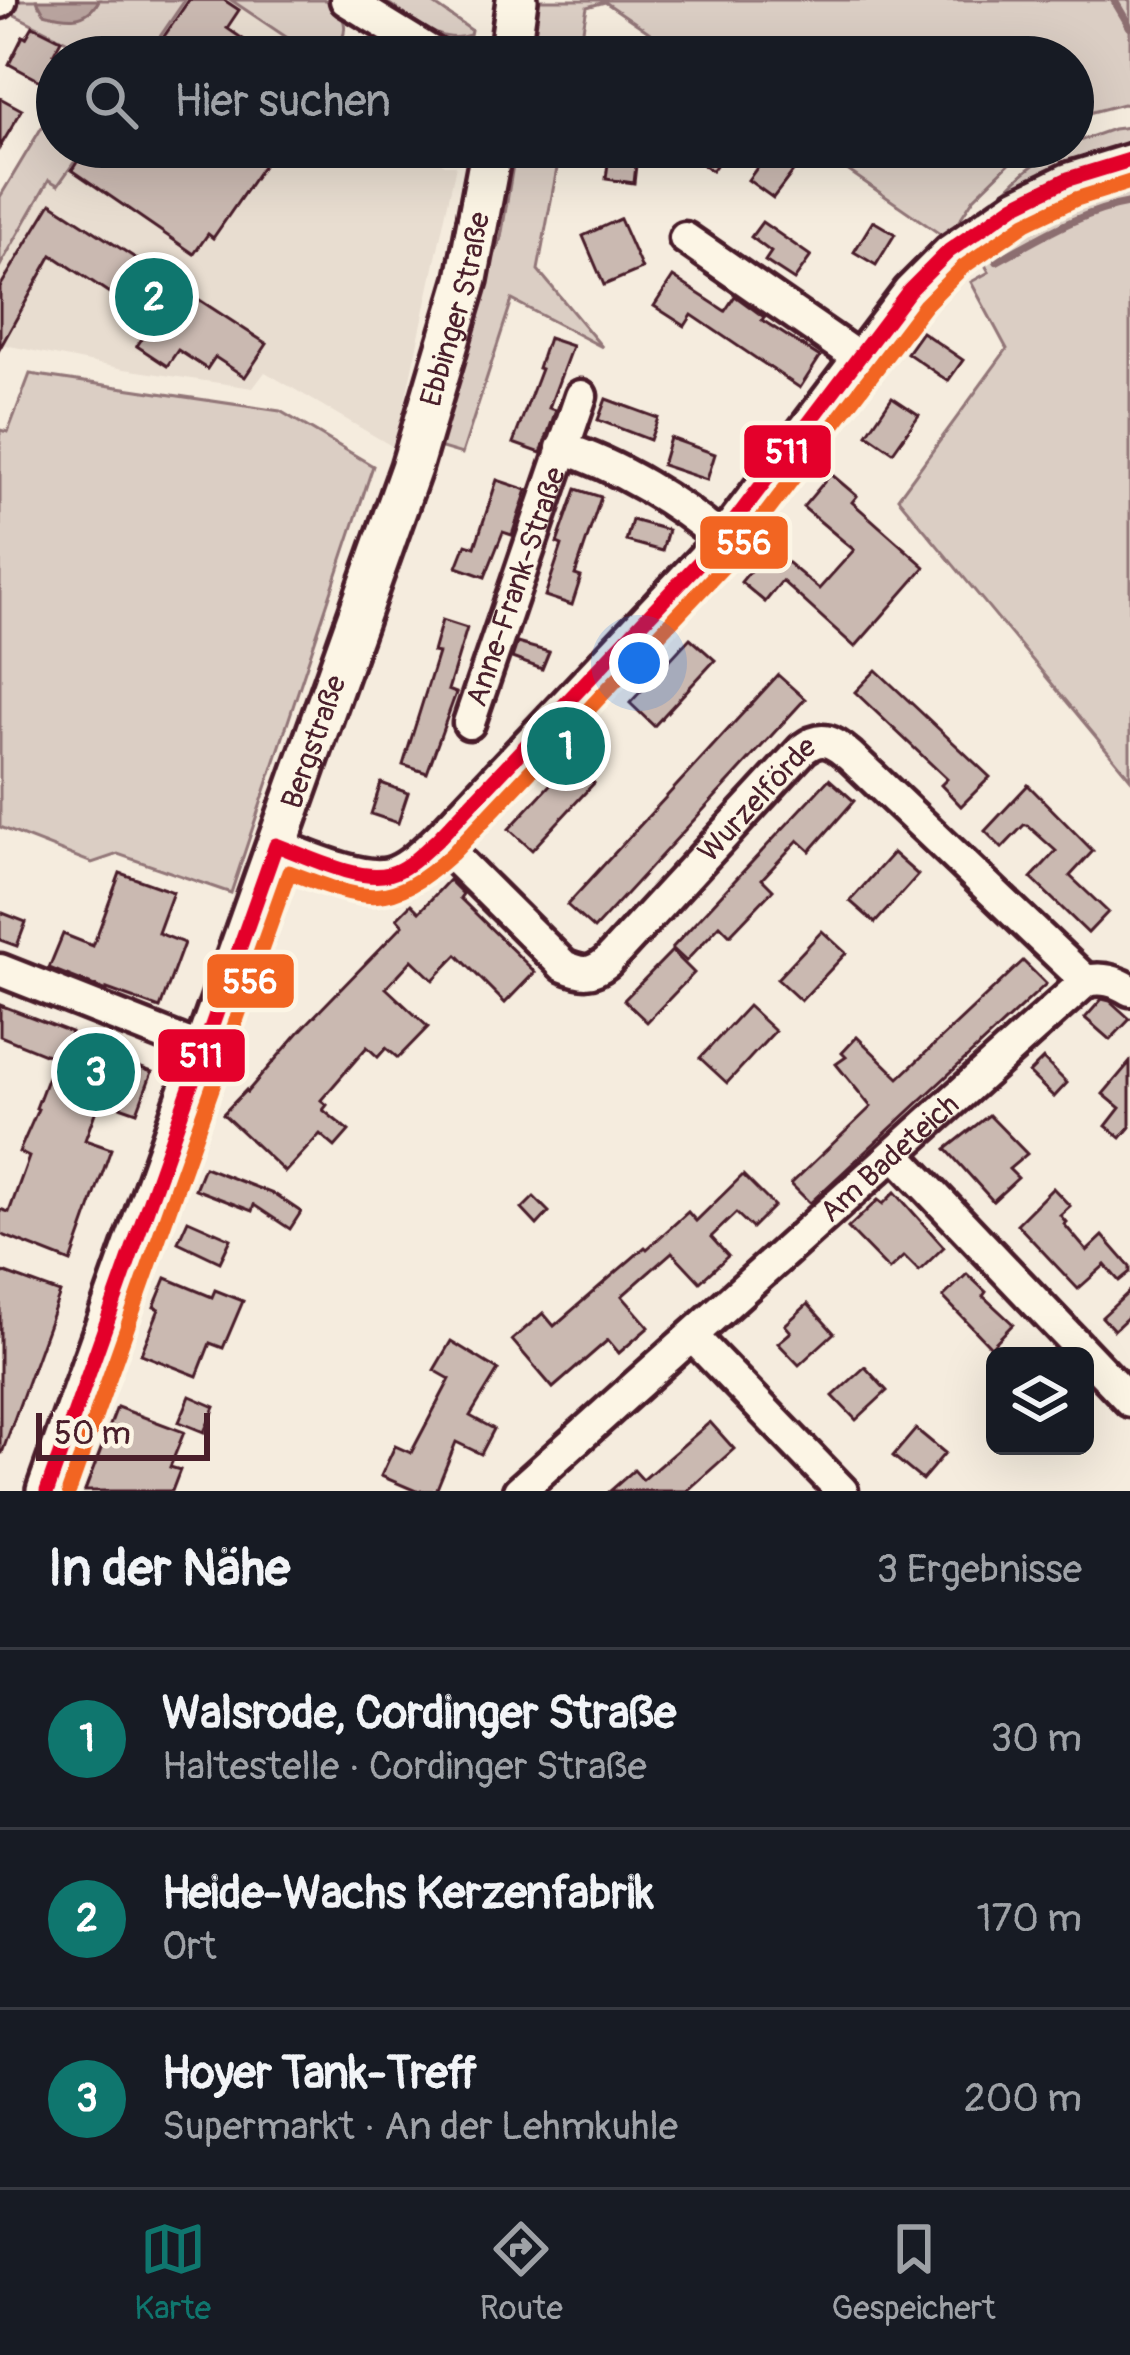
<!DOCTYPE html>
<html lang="de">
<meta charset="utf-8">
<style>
:root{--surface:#171b24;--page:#242831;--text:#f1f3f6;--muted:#9ea1a6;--line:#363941;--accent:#0f766e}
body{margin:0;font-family:Pangolin,sans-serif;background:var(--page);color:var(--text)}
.controls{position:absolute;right:36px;bottom:36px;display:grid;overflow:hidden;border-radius:18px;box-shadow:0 12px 48px #0002}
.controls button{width:108px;height:108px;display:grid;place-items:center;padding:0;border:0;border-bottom:3px solid var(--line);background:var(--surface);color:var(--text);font:60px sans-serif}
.scale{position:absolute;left:36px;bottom:30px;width:174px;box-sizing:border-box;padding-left:12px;border:6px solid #4a1f2b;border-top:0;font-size:33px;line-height:42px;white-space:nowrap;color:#4a1f2b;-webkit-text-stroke:9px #fcf5e5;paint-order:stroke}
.you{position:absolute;left:639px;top:663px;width:42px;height:42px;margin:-30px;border:9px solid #fff;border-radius:50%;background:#1a73e8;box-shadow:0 0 0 18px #1a73e833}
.badge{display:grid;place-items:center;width:78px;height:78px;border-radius:50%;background:var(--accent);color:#fff;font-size:39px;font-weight:700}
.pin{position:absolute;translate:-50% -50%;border:6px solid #fff;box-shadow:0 3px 12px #0006}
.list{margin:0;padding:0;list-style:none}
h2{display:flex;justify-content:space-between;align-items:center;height:156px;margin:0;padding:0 48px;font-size:51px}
h2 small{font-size:39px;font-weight:400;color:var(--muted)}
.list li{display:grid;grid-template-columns:78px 1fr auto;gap:36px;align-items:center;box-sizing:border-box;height:180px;padding:0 48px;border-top:3px solid var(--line)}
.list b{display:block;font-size:45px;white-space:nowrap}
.list p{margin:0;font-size:39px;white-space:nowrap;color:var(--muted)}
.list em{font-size:39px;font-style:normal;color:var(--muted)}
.icon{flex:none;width:66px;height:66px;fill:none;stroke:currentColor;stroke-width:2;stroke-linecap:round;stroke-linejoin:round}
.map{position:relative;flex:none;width:1130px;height:1491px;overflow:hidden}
.search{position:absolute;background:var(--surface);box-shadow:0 12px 48px #0002;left:36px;right:36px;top:36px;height:132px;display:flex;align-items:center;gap:30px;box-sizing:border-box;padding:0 42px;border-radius:66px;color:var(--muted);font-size:45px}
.sheet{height:696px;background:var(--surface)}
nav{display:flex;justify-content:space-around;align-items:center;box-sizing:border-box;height:168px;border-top:3px solid var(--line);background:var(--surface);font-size:33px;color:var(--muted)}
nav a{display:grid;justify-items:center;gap:6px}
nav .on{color:var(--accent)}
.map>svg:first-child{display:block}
.built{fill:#e8ddd0}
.green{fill:#dbcec4;stroke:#927678;stroke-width:3}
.water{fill:#b8a39e;stroke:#8c6e70;stroke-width:3}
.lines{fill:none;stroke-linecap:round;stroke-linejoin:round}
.stream{stroke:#8c6e70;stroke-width:8}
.building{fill:#cab9b1;stroke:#4a1f2b;stroke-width:3}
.minor-casing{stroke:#4a1f2b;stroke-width:39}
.major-casing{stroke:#4a1f2b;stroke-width:48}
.minor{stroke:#fcf5e5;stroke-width:30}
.major{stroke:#fcf5e5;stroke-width:39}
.bus-1-casing{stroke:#fcf5e5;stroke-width:24}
.bus-2-casing{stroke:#fcf5e5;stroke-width:24}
.bus-1{stroke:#e4002b;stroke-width:15}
.bus-2{stroke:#f26522;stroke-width:15}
.labels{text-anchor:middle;stroke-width:12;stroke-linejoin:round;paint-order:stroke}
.street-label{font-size:30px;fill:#4a1f2b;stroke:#fcf5e5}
.line-badge{stroke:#fcf5e5;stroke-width:4.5}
.badge-label{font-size:33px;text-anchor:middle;font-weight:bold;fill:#fff}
</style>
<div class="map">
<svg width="1130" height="1491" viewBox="0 0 1130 1491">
<rect width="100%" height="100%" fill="#f5ecde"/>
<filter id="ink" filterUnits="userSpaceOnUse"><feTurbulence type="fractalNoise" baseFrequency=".00833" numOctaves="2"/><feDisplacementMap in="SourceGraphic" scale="24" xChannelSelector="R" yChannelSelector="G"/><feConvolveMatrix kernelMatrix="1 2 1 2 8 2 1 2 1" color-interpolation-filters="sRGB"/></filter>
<g filter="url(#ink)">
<g class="built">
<path d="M185 0H231L316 57H146Z"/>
<path d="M85 147H440L432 158 445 165H456L395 448 265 372 253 388 124 369 0 344V266L50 179 59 185Z"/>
</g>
<g class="green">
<path d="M20 0H37L39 6 95 7 99 0H185L146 57H84L86 51 13 14Z"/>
<path d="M231 0H327C351 19 348 33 333 57H316Z"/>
<path d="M383 0H428L471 30 470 35C437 47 410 15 383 0Z"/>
<path d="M537 0H1130V105L1123 104 1073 117V57H685L605 2 587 7 578 57H531Z"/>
<path d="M57 102V147H85L58 185 49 180 0 266V197Z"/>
<path d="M1130 127V146L986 213C1008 186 1038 153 1073 147L1076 142 1113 129Z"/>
<path d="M516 147H561L538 270 602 347 512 300 462 454 435 446 486 277 501 238Z"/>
<path d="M814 147H1026L974 198 947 239Z"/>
<path d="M1119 176 1123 184 1130 182V778L898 498 1007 349 971 282 989 272 976 249C1021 218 1066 193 1119 176Z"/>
<path d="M30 374 280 411 373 466 231 893 118 854 92 863 0 827V430L8 432Z"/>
</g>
<path class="water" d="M37 0H99C86 23 66 19 44 13Z"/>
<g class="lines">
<g class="stream">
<path d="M1114 0 1130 27"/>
<path d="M997 261C1040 238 1082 211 1130 203"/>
</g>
</g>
<g class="building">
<path d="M189 0H224L239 10 227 28 269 57H150Z"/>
<path d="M33 26 61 40 54 53 60 56 57 57 46 84 9 64 23 36 26 38Z"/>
<path d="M0 98 22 110 0 147Z"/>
<path d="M87 147H276L213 238 208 234 194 254 72 170Z"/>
<path d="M610 147H638L634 183 606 179Z"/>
<path d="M677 147H729L712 171Z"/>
<path d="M770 150 795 169 773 198 748 180Z"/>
<path d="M51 203 267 344 245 377 215 357 207 369 178 350 167 366 137 346 153 322 52 255 0 348V287Z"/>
<path d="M620 219 642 269 604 285 583 236Z"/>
<path d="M873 221 895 234 876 265 854 252Z"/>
<path d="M762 222 811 256 794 280 765 261 771 252 751 237Z"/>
<path d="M673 277 725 311 735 296 764 317 762 320 820 357 800 388 692 315 685 326 654 306Z"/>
<path d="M922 332 963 360 948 381 907 353Z"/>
<path d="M548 338 572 346 549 408 556 410 541 453 513 443 541 369 538 368Z"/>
<path d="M892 397 919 415 893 452 867 434Z"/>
<path d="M606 399 658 418 650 440 598 420Z"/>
<path d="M670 438 715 454 707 480 662 465Z"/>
<path d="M831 474 857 496 852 502 925 567 855 647 782 581 765 602 741 582 759 560 747 548 757 537 819 589 854 550 803 507Z"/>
<path d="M497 480 527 490 512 535 503 532 485 577 457 567 466 544 475 547Z"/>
<path d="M576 489 601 497 575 575 581 577 572 605 545 596 562 545 557 543Z"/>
<path d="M632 520 668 530 662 551 626 541Z"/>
<path d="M442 620 467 628 448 690 456 693 427 773 403 765 438 653 433 652Z"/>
<path d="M690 638 715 660 654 726 630 703Z"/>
<path d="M517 643 549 652 542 669 512 658Z"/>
<path d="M876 670 990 777 961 806 941 785 947 779 855 692Z"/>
<path d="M778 675 805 699 594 929 567 905Z"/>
<path d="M571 762 594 783 532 850 509 829Z"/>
<path d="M829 779 854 801 810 851 798 840 762 879 773 890 730 935 720 925 686 961 672 948Z"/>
<path d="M381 783 408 793 398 823 371 814Z"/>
<path d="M1028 785 1093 851 1070 876 1108 912 1088 933 1031 878 1056 851 1027 825H1024L1002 848 985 831Z"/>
<path d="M893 853 918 875 875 923 850 901Z"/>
<path d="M120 873 173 892 158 933 184 943 160 1008 107 989V991L49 968 63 934 93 946Z"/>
<path d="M449 880 463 894 460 898 535 972 505 1003 457 955 433 980 412 960 386 988 428 1027 398 1058 386 1048 378 1057 367 1047 321 1100 327 1105 323 1110 349 1131 335 1147 320 1134 285 1172 223 1114 246 1090 247 1092 300 1031 403 925 397 918 411 904 419 912Z"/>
<path d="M0 912 26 922 17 946 0 940Z"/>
<path d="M822 931 846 953 801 1001 777 979Z"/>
<path d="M672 951 694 973 647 1022 624 1000Z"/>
<path d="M1023 961 1046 984 810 1203 791 1184 871 1107 836 1064 846 1057 842 1053 857 1037 899 1078Z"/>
<path d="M1102 999 1110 1001 1130 1019 1110 1040 1085 1018Z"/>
<path d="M0 1005 71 1032 66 1045 107 1060 109 1056 152 1072 137 1112 100 1099 85 1140 111 1149 71 1262 0 1234V1209L9 1212 29 1157 19 1152 38 1109 36 1108 55 1058 0 1036Z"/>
<path d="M748 1006 775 1031 727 1083 700 1058Z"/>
<path d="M1043 1059 1067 1083 1054 1097 1029 1073Z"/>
<path d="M1130 1062V1127L1121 1138 1106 1126 1120 1108 1103 1094Z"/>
<path d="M989 1115 1027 1154 1009 1169 1018 1178 993 1201 946 1149Z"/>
<path d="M204 1167 276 1195 301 1212 290 1229 254 1205 252 1211 195 1189Z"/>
<path d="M743 1175 774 1206 752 1228 736 1213 711 1237 728 1256 700 1282 672 1252 622 1296 649 1327 619 1353 608 1340 553 1388 512 1340 543 1313 554 1326 645 1247 647 1249 688 1212 696 1221Z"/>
<path d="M1053 1188 1070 1206 1060 1215 1066 1222 1064 1224 1087 1251 1103 1236 1130 1267V1272L1119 1281 1105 1265 1078 1289 1017 1224Z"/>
<path d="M895 1192 944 1247 919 1271 904 1256 889 1270 848 1228 878 1200 883 1204Z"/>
<path d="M534 1197 549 1212 537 1225 522 1209Z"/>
<path d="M188 1220 231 1239 220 1262 178 1242Z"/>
<path d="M0 1271 60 1293 2 1453H0Z"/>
<path d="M967 1274 986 1292 983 1296 1013 1324 991 1347 943 1297Z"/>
<path d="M166 1278 212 1297 215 1290 243 1301 223 1348 210 1343 197 1376 141 1354 159 1309 154 1307Z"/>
<path d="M1130 1291V1315L1114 1330 1102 1317Z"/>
<path d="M808 1304 834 1333 799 1365 778 1343 791 1332 785 1325Z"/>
<path d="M451 1341 498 1370 470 1416 494 1429 481 1454 456 1442 436 1491H416L381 1476 395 1446 411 1453 450 1379 434 1370Z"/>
<path d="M865 1367 887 1391 856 1420 833 1396Z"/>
<path d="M190 1396 215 1407 204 1432 179 1422Z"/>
<path d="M117 1407 184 1432 170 1467 180 1470 172 1491H85Z"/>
<path d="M710 1422 734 1449 687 1491H610L634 1470 643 1480Z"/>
<path d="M916 1429 945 1453 922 1480 893 1456Z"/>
</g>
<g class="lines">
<g class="minor-casing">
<g id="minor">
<path d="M346 0 439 57"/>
<path d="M0 2 1 0"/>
<path d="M685 238 857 357"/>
<path d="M562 448C617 465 678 502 721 539"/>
<path id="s1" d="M469 723 581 396"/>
<path id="s2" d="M437 840 564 966C583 974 591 975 607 962L803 749C822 734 834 742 850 756L1086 981"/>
<path d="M276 845C305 855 360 881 389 874 408 869 423 852 437 840L721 539 909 291 949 251 1015 205 1068 179 1130 160"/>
<path d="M0 970 203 1050"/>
<path d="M1086 981C1103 977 1116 981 1130 990"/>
<path d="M895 1154 1130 1401"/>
<path d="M692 1336 842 1491"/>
<path id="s3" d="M519 1491 1086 981"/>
</g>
</g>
<g class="major-casing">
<g id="major">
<path d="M509 57 517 0"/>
<path id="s4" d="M47 1491 411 468 467 279 492 147"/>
</g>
</g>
<use href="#minor" class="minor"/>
<use href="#major" class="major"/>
<g class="bus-1-casing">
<path id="bus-1" d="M47 1491 276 845C307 856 357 882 389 874 408 869 423 852 437 840L721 539 909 291 949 251 1015 205 1068 179 1130 160"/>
</g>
<g class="bus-2-casing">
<path id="bus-2" d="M69 1491 289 872C365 901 388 912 452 854L736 553 925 305 963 267 1026 223 1076 199 1130 182"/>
</g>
<use href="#bus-1" class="bus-1"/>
<use href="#bus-2" class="bus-2"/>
</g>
</g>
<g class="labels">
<g class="street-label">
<text dy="10" stroke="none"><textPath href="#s4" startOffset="1251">Ebbinger Straße</textPath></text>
<text dy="10" stroke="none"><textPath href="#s1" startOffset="144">Anne-Frank-Straße</textPath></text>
<text dy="10" stroke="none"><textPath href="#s4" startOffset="795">Bergstraße</textPath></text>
<text dy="10" stroke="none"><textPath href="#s2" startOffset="447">Wurzelförde</textPath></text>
<text dy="10" stroke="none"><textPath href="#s3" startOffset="498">Am Badeteich</textPath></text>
</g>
</g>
<g class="line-badge">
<rect x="742" y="423" width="91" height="57" rx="12" fill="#e4002b"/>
<rect x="698" y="514" width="92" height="57" rx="12" fill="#f26522"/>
<rect x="205" y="952" width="91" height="58" rx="12" fill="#f26522"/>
<rect x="156" y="1027" width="91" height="57" rx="12" fill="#e4002b"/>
</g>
<g class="badge-label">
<text x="787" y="463">511</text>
<text x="744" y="554">556</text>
<text x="250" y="993">556</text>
<text x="201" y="1067">511</text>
</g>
</svg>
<div class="controls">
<button><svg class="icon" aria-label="layers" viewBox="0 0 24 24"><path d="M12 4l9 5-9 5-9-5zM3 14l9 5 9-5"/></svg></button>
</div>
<div class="scale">50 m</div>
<div class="you"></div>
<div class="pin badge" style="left:566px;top:746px">1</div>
<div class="pin badge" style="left:154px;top:297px">2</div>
<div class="pin badge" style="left:96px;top:1072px">3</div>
<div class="search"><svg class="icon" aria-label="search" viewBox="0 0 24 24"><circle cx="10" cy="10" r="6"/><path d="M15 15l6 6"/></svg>Hier suchen</div>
</div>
<section class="sheet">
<h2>In der Nähe<small>3 Ergebnisse</small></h2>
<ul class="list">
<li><span class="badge">1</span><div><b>Walsrode, Cordinger Straße</b><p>Haltestelle · Cordinger Straße</p></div><em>30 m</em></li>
<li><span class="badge">2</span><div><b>Heide-Wachs Kerzenfabrik</b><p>Ort</p></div><em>170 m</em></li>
<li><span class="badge">3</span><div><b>Hoyer Tank-Treff</b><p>Supermarkt · An der Lehmkuhle</p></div><em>200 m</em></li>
</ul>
</section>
<nav>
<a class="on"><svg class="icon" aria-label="map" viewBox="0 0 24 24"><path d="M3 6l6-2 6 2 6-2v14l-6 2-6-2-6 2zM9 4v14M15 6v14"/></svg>Karte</a>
<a><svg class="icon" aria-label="directions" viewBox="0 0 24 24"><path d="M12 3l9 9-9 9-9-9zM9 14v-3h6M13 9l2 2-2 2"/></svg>Route</a>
<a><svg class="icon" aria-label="saved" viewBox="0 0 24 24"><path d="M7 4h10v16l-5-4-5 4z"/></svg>Gespeichert</a>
</nav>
